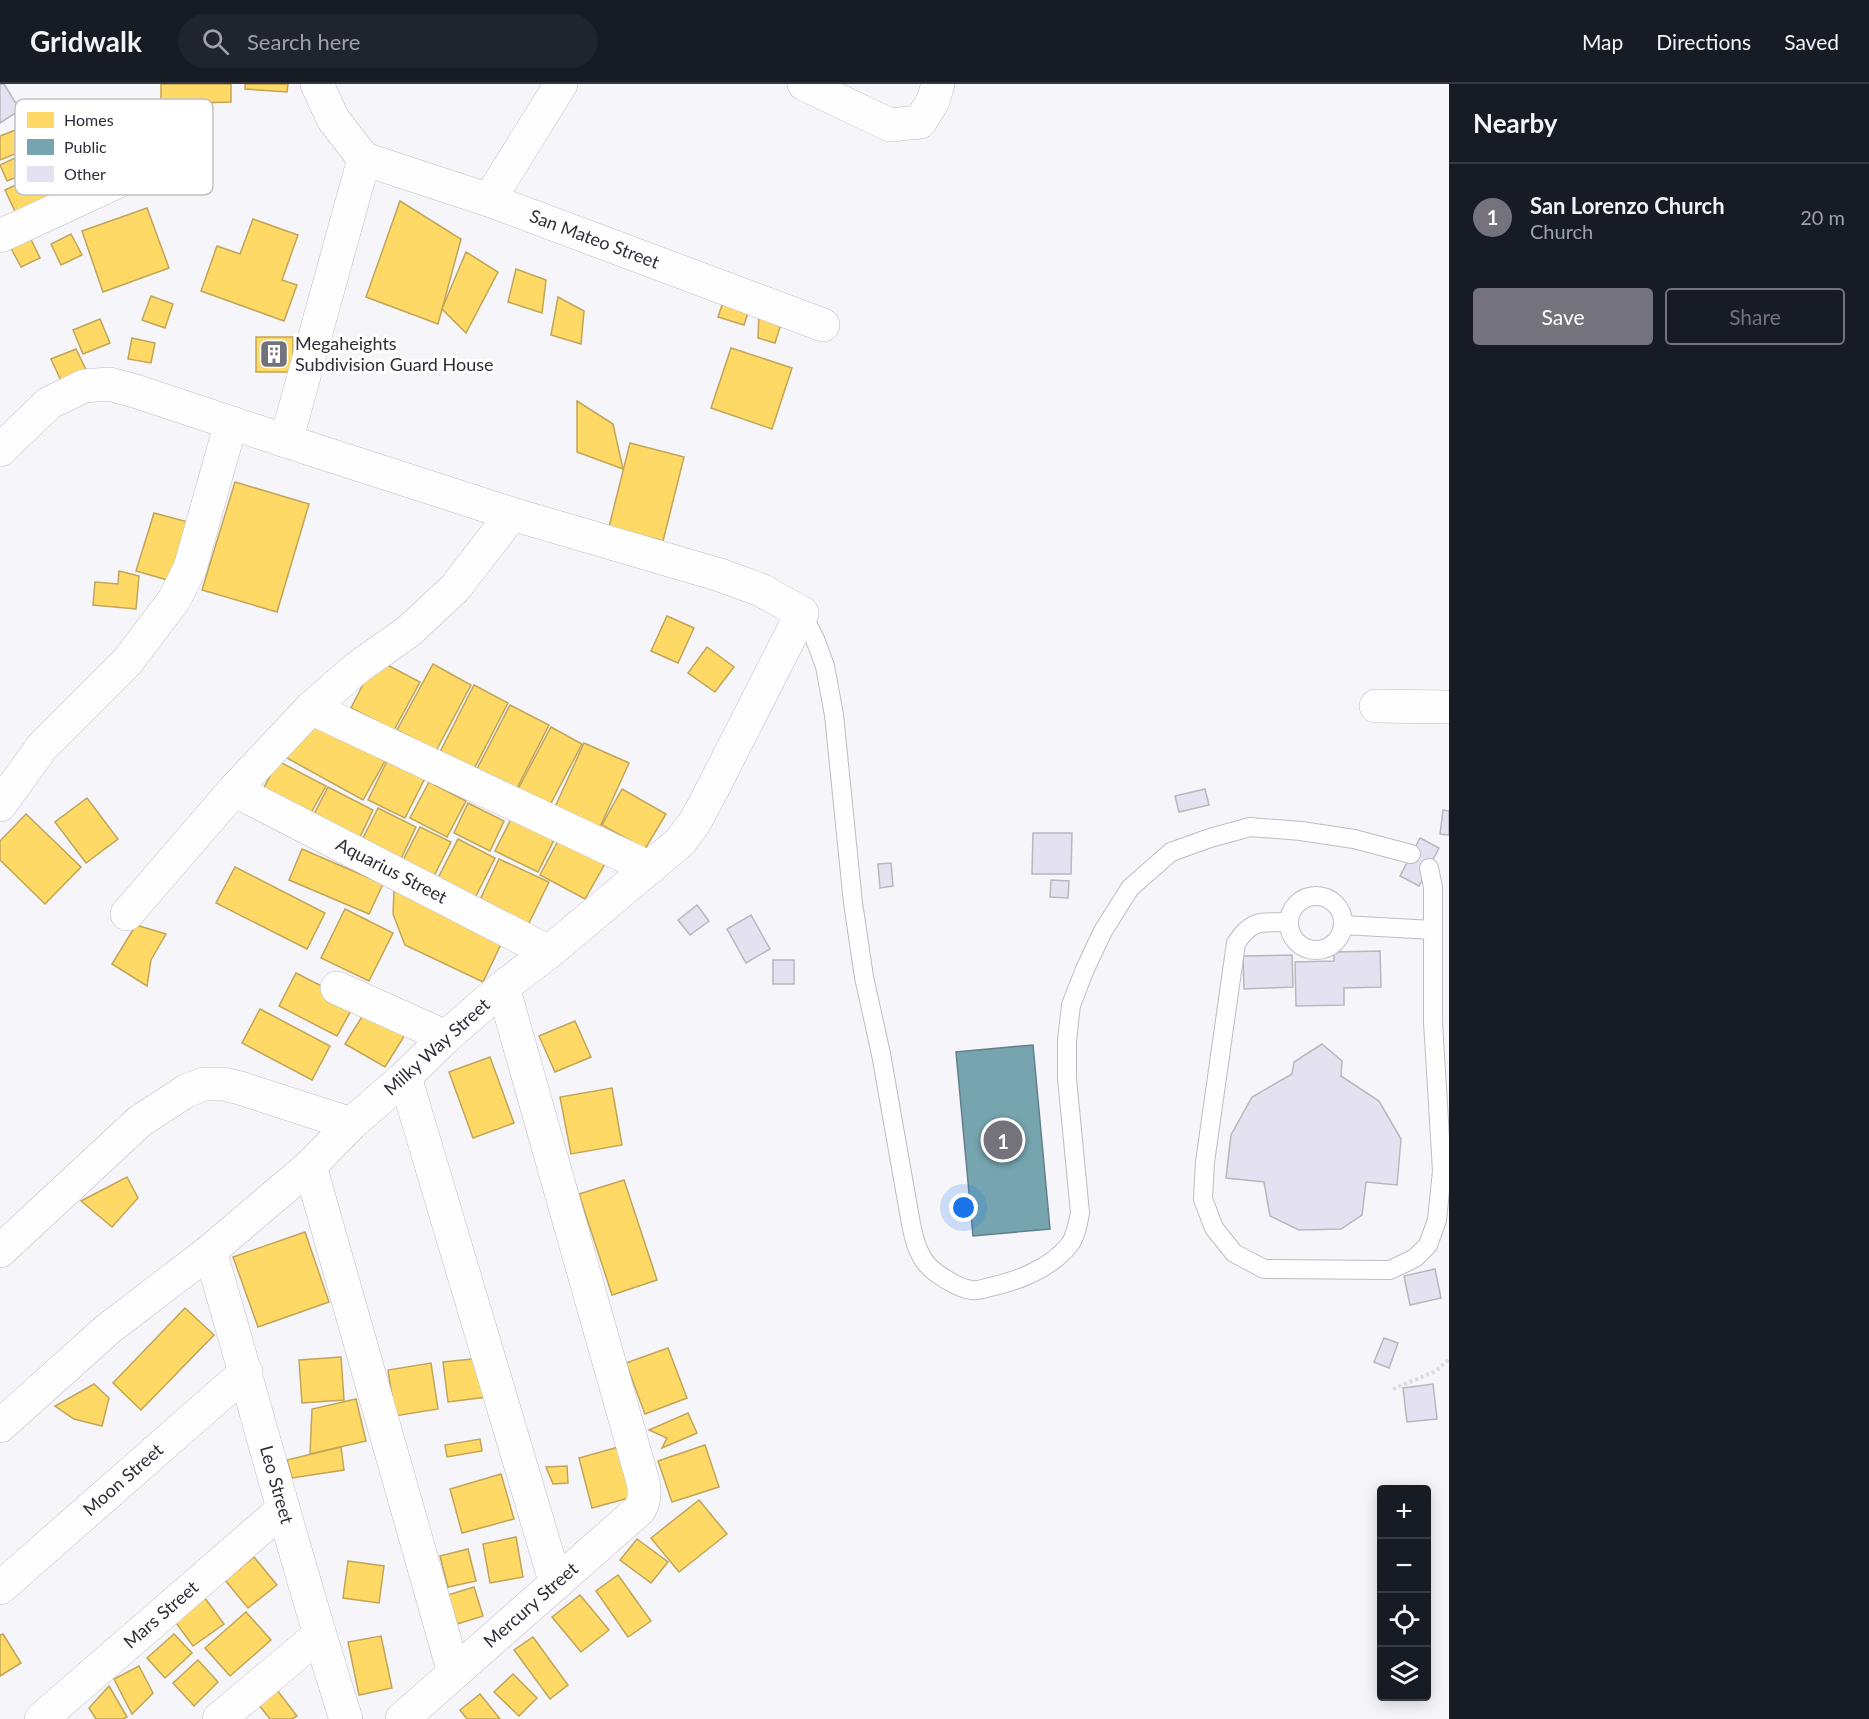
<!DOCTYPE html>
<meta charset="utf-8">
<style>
:root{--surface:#171b24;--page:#20242c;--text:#f1f3f6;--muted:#9ea1a6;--line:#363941;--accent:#74737c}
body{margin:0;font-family:Lato,sans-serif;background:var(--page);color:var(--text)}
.controls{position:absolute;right:18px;bottom:18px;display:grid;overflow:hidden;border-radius:6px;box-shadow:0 3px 15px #0003}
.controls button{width:54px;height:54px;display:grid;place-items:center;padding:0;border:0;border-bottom:2px solid var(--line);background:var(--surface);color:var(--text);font:30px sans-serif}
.you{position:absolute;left:964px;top:1124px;width:21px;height:21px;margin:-15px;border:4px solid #fff;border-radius:50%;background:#1a73e8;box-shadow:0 0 0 9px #1a73e833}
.badge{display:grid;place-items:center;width:39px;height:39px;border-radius:50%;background:var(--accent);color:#fff;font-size:20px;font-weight:700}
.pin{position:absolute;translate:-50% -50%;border:3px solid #fff;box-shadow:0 2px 6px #0006}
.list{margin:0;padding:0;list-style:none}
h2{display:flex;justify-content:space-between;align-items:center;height:78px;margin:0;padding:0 24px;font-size:26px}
h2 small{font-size:20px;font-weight:400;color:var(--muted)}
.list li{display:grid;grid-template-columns:39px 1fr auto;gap:18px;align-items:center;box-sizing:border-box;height:108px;padding:0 24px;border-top:2px solid var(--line)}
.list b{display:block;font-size:22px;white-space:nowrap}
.list p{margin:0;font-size:20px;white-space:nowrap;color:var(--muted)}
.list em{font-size:20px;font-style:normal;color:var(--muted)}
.actions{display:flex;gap:12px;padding:18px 24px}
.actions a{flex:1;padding:14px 0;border:2px solid var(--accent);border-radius:6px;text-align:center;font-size:21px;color:var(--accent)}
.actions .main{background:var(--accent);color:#fff}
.icon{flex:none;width:33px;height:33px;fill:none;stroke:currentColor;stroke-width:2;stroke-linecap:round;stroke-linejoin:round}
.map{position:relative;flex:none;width:1449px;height:1635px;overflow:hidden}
header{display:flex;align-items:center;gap:36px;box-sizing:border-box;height:84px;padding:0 30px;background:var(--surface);border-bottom:2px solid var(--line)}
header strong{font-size:28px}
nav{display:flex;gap:33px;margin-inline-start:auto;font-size:21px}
.search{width:420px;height:54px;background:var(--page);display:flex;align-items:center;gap:15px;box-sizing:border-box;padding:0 21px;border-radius:33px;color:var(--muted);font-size:22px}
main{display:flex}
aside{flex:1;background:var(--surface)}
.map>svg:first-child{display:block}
.homes{fill:#ffd966;stroke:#c1a558;stroke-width:1.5}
.public{fill:#76a5af;stroke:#61818b;stroke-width:1.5}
.building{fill:#e4e2f1;stroke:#b8b7bf;stroke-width:1.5}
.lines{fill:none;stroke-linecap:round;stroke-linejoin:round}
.service-casing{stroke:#bebdc5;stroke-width:20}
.minor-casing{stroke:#bebdc5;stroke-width:34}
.path{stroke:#dcdcdd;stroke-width:4;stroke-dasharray:3 3;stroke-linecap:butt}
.service{stroke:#fefefe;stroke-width:18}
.minor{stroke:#fefefe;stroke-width:33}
.labels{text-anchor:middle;stroke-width:6;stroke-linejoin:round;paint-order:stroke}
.street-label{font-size:18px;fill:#2f2d38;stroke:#fff}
.poi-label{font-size:18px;fill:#2f2d38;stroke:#fff;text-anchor:start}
.key{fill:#fff;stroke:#c1c0c3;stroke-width:1.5}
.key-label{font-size:16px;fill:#2f2d38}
</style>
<header>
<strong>Gridwalk</strong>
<div class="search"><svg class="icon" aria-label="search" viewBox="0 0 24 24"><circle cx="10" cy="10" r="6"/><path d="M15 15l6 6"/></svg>Search here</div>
<nav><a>Map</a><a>Directions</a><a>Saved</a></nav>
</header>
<main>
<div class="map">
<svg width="1449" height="1635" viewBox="0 0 1449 1635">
<rect width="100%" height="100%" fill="#f5f5fa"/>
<g class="homes">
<path d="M161 0H231V18L161 20Z"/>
<path d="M245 0H288L287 8 245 5Z"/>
<path d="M18 45 27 65 0 76V52Z"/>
<path d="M34 65 42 82 7 97 0 81Z"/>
<path d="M50 86 64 115 19 136 5 106Z"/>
<path d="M400 117 461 155 438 240 366 213Z"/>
<path d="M147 124 169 184 103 208 82 147Z"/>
<path d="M253 135 298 151 282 196 297 201 284 237 201 207 217 162 240 170Z"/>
<path d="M25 143 40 174 21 183 5 153Z"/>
<path d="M71 150 82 171 61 181 51 160Z"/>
<path d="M466 168 498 188 466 249 442 225Z"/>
<path d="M516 185 546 196 542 229 508 218Z"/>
<path d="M726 209 752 216 744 241 718 233Z"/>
<path d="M151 212 173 220 165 244 142 236Z"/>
<path d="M558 213 584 227 581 260 551 251Z"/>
<path d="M759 229 782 237 775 259 758 254Z"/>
<path d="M100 235 110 259 83 270 73 246Z"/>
<rect x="256" y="253" width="37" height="35"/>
<path d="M132 254 155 259 151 279 128 275Z"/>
<path d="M731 264 792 284 772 345 711 324Z"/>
<path d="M76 265 88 290 63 301 51 275Z"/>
<path d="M577 317 613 340 623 385 577 368Z"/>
<path d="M630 359 684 373 663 457 609 443Z"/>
<path d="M235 398 309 420 277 528 202 506Z"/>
<path d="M154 429 188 438 171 497 136 487Z"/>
<path d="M119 487 139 492 136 525 93 521 95 498 118 500Z"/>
<path d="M667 532 694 544 678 579 651 567Z"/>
<path d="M707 563 734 583 715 608 688 589Z"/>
<path d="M376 575 420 598 394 646 351 624Z"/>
<path d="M433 580 471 601 436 667 397 646Z"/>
<path d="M474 601 508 619 474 685 440 668Z"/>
<path d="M510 621 549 641 516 706 477 685Z"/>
<path d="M309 635 385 677 363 716 287 674Z"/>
<path d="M551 643 582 660 549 723 517 707Z"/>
<path d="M584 659 629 679 600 743 555 723Z"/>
<path d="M388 675 425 694 405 734 368 716Z"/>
<path d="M278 677 326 702 307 736 260 711Z"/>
<path d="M429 698 466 717 447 753 410 734Z"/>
<path d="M328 703 373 726 357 759 311 736Z"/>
<path d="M622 705 666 730 645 765 602 741Z"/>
<path d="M87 714 118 755 86 779 55 738Z"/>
<path d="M468 719 504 737 490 767 454 749Z"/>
<path d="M378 724 416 743 397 783 358 764Z"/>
<path d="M26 730 81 783 45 820 0 776V757Z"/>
<path d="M512 733 555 754 538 788 495 767Z"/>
<path d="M420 743 451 758 431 798 400 782Z"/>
<path d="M560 753 606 778 585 815 540 791Z"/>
<path d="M458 755 495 774 475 814 437 796Z"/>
<path d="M302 765 383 800 369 830 289 796Z"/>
<path d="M499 775 549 798 528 841 479 818Z"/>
<path d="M235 783 325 829 307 865 216 819Z"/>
<path d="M394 806 502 858 483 898 405 861 393 830Z"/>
<path d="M345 825 393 849 369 897 321 874Z"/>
<path d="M136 841 166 850 151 876 147 902 112 880Z"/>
<path d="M296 889 355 919 337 952 279 922Z"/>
<path d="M368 923 408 946 385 983 345 960Z"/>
<path d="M260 925 330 962 312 996 242 959Z"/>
<path d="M575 937 591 973 555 988 539 952Z"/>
<path d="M490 973 514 1039 473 1054 449 988Z"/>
<path d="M612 1004 622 1061 571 1070 560 1013Z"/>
<path d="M127 1093 138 1114 112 1143 81 1117Z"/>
<path d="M624 1096 657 1196 612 1211 579 1110Z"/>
<path d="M305 1148 329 1218 258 1243 233 1173Z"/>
<path d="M185 1224 214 1251 141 1326 113 1299Z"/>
<path d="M668 1264 687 1314 645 1330 626 1279Z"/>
<path d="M341 1273 344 1316 302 1319 299 1276Z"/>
<path d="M482 1274 487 1313 448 1318 443 1278Z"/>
<path d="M431 1279 438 1325 395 1332 388 1286Z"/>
<path d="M94 1300 109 1314 102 1342 74 1335 55 1322Z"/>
<path d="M356 1315 366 1357 310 1370 312 1325Z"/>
<path d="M688 1329 697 1349 662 1364 667 1354 649 1346Z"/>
<path d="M480 1355 482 1367 447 1373 445 1361Z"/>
<path d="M705 1361 719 1403 672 1418 658 1377Z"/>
<path d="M622 1362 636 1412 592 1424 579 1374Z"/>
<path d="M341 1363 344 1386 292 1394 287 1376Z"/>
<path d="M567 1382 568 1399 553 1400 546 1383Z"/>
<path d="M501 1390 514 1435 462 1449 450 1405Z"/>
<path d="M699 1416 727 1450 679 1488 651 1454Z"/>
<path d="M516 1453 523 1493 490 1499 483 1460Z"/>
<path d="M637 1455 668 1478 651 1499 620 1476Z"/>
<path d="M468 1465 476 1497 448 1503 440 1472Z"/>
<path d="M254 1473 277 1501 248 1524 225 1496Z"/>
<path d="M348 1477 384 1482 379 1519 343 1514Z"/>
<path d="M618 1491 651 1537 628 1553 596 1507Z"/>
<path d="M474 1503 483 1532 457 1540 448 1511Z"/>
<path d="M202 1510 224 1540 193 1562 171 1532Z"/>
<path d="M580 1511 609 1546 581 1568 552 1533Z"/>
<path d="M246 1528 271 1556 230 1592 205 1564Z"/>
<path d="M3 1550 21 1579 0 1592V1551Z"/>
<path d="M174 1550 192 1569 165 1594 147 1574Z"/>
<path d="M381 1552 392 1604 359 1611 348 1558Z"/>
<path d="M533 1553 568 1601 550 1615 514 1566Z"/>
<path d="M198 1576 218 1598 194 1622 173 1599Z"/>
<path d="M139 1582 153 1609 132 1630 114 1595Z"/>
<path d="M513 1590 537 1614 519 1632 494 1608Z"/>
<path d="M109 1602 127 1633 123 1635H96L89 1624Z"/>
<path d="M277 1606 297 1632 292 1635H270L259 1621Z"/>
<path d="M480 1610 500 1635H467L460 1626Z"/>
</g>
<path class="public" d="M1033 961 1050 1145 973 1152 956 968Z"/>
<g class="building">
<path d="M0 0H4L20 26 0 39Z"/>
<path d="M1205 705 1209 721 1179 728 1175 712Z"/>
<path d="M1443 726 1449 727V751L1440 750Z"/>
<path d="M1033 749H1072L1071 790H1032Z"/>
<path d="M1420 754 1439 764 1419 802 1400 792Z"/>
<path d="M891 779 893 802 880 804 878 780Z"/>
<path d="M1051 796 1069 797 1068 814 1050 813Z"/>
<path d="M697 821 709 837 690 851 678 836Z"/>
<path d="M751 831 770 865 746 879 727 845Z"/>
<path d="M1380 867 1381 903 1344 904V921L1296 922 1295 878 1334 877V868Z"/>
<path d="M1292 871 1293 903 1244 905 1243 872Z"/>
<rect x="773" y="876" width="21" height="24"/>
<path d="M1322 960 1342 977 1341 992 1379 1017 1401 1055 1397 1101 1366 1098 1362 1131 1341 1145 1299 1146 1270 1132 1264 1098 1226 1094 1231 1051 1252 1013 1292 990 1294 978Z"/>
<path d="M1435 1185 1441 1214 1410 1221 1404 1192Z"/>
<path d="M1384 1254 1398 1259 1389 1284 1374 1278Z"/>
<path d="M1433 1300 1437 1335 1407 1338 1403 1304Z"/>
</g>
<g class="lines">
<g class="service-casing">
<g id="service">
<path d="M802 529 815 555 825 582 834 631 853 819 864 893 881 970 911 1140C914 1154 917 1167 925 1178 933 1189 959 1205 972 1206 976 1207 982 1205 986 1204 1015 1198 1051 1185 1070 1160 1076 1151 1078 1140 1080 1129L1067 994V956L1071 921 1085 885 1103 847 1130 804 1171 768 1210 754 1250 743 1301 747 1354 755 1411 770"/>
<path d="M1429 784 1433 803V846"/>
<circle cx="1316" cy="839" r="27"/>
<path d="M1289 838C1261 839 1253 834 1236 859L1205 1078 1203 1115 1214 1144 1234 1169 1264 1185 1390 1186 1415 1174 1428 1161 1437 1136 1442 1087 1433 938V846L1343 841"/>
</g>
</g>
<g class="minor-casing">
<g id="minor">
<path d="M317 0 333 35 364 75"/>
<path d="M804 0 890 41 920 38 933 17 938 0"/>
<path id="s1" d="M364 75 489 116 823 241"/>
<path d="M489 116 561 0"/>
<path d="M0 152 121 96"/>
<path d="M286 357 364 75"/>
<path d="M0 366 49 319 84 302 109 300 135 307 286 357 512 430 720 491 761 506 802 529 712 706 695 738 680 758 549 868 503 903 446 953 405 993 351 1040 310 1082 210 1167 108 1245 0 1342"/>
<path d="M1376 622 1449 623"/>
<path d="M311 624 650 784"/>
<path id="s2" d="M234 706 549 868"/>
<path d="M0 721 42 663 127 578 174 516 190 484 231 339"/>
<path d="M127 830 234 706 311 624 358 583 409 547 455 504 512 430"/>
<path d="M337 904 446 953"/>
<path d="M405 993 556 1500"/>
<path d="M310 1082 454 1589"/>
<path d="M0 1167 140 1037 186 1007 204 1000H224L240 1004 351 1040"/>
<path id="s3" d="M210 1167C256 1323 296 1480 346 1635"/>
<path id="s4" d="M0 1504 246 1288"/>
<path id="s5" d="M41 1635 282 1426"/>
<path d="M219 1635 319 1551"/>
<path id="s6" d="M402 1635 639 1426C645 1417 645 1409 643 1398L503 903"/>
</g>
</g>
<path class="path" d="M1393 1305 1436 1287 1449 1275"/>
<use href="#service" class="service"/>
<use href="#minor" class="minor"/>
</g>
<defs>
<g id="building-square" transform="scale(1.5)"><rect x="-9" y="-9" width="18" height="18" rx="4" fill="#74737c" stroke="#fff"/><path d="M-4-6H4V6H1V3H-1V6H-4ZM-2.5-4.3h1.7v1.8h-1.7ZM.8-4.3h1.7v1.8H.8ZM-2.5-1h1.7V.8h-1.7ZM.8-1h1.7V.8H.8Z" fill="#fff"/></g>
</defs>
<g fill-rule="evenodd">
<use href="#building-square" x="274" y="270"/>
</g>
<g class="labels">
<g class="street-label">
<text dy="6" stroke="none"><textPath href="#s1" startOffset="244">San Mateo Street</textPath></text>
<text dy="6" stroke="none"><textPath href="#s2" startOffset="177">Aquarius Street</textPath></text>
<text transform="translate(437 963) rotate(-42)" y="6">Milky Way Street</text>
<text dy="6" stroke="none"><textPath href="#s4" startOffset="164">Moon Street</textPath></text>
<text dy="6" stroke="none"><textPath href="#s3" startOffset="243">Leo Street</textPath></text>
<text dy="6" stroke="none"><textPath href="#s6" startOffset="172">Mercury Street</textPath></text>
<text dy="6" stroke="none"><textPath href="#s5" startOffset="159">Mars Street</textPath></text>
</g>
<g class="poi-label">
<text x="295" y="266">Megaheights<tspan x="295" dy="21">Subdivision Guard House</tspan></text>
</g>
</g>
<rect x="15" y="15" width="198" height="96" rx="9" class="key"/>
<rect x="27" y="28" width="27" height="16" fill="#ffd966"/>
<rect x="27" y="55" width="27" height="16" fill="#76a5af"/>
<rect x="27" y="82" width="27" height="16" fill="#e4e2f1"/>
<g class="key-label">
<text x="64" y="42">Homes</text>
<text x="64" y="69">Public</text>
<text x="64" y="96">Other</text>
</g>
</svg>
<div class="controls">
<button>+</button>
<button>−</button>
<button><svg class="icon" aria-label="locate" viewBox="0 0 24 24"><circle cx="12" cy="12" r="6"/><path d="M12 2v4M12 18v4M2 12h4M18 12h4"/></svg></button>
<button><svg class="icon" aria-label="layers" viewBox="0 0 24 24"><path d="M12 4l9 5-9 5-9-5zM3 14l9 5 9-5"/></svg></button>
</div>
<div class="you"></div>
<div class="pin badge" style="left:1003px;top:1056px">1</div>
</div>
<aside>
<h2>Nearby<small></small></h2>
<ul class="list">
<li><span class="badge">1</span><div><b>San Lorenzo Church</b><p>Church</p></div><em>20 m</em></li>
</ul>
<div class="actions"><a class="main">Save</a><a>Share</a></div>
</aside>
</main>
